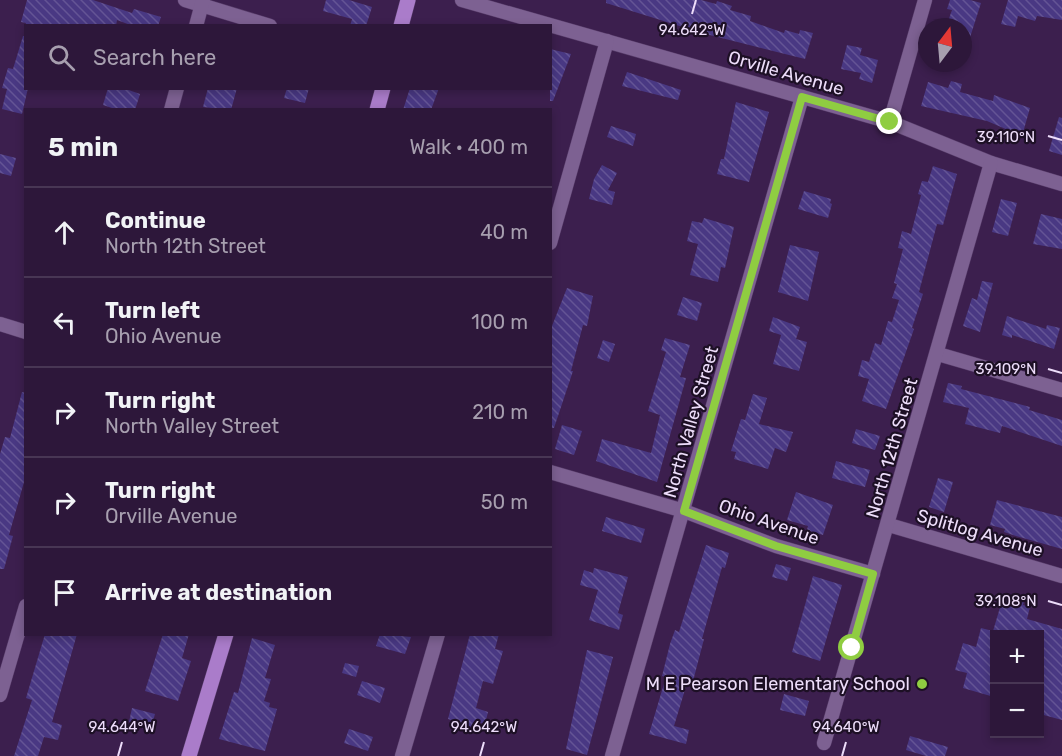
<!DOCTYPE html>
<meta charset="utf-8">
<style>
:root{--surface:#2d173a;--page:#352042;--text:#f1f3f6;--muted:#a79faf;--line:#483654}
body{margin:0;font-family:Rubik,sans-serif;background:var(--page);color:var(--text)}
.controls{position:absolute;right:18px;bottom:18px;display:grid;overflow:hidden;border-radius:0px;box-shadow:0 3px 9px #0003}
.controls button{width:54px;height:54px;display:grid;place-items:center;padding:0;border:0;border-bottom:2px solid var(--line);background:var(--surface);color:var(--text);font:30px sans-serif}
.compass{position:absolute;left:918px;top:18px;width:54px;height:54px;border-radius:50%;background:var(--surface);box-shadow:0 3px 9px #0003;rotate:16deg}
.stop{position:absolute;width:18px;height:18px;margin:-14px;border:4px solid #8fcd41;border-radius:50%;background:#fff}
.stop.end{background:#8fcd41;border-color:#fff;box-shadow:0 2px 6px #0008}
.list{margin:0;padding:0;list-style:none}
h2{display:flex;justify-content:space-between;align-items:center;height:78px;margin:0;padding:0 24px;font-size:26px}
h2 small{font-size:20px;font-weight:400;color:var(--muted)}
.list li{display:grid;grid-template-columns:39px 1fr auto;gap:18px;align-items:center;box-sizing:border-box;height:90px;padding:0 24px;border-top:2px solid var(--line)}
.list b{display:block;font-size:22px;white-space:nowrap}
.list p{margin:0;font-size:20px;white-space:nowrap;color:var(--muted)}
.list em{font-size:20px;font-style:normal;color:var(--muted)}
.icon{flex:none;width:33px;height:33px;fill:none;stroke:currentColor;stroke-width:2;stroke-linecap:round;stroke-linejoin:round}
.map{position:relative;flex:none;width:1062px;height:756px;overflow:hidden}
.search{position:absolute;background:var(--surface);box-shadow:0 3px 9px #0003;left:24px;top:24px;width:528px;height:66px;display:flex;align-items:center;gap:15px;box-sizing:border-box;padding:0 21px;border-radius:0px;color:var(--muted);font-size:22px}
.panel{position:absolute;background:var(--surface);box-shadow:0 3px 9px #0003;left:24px;top:108px;width:528px;height:528px;border-radius:0px}
.map>svg:first-child{display:block}
.building{fill:url(#building-back-hatch)}
.lines{fill:none;stroke-linecap:round;stroke-linejoin:round}
.street-casing{stroke:#583d6a;stroke-width:15}
.secondary-casing{stroke:#583d6a;stroke-width:16}
.street{stroke:#7d6192;stroke-width:14}
.secondary{stroke:#aa7cca;stroke-width:15}
.route{stroke:#8fcd41;stroke-width:8}
.ticks{fill:none;stroke:#edddfa;stroke-width:2}
.poi-dot{fill:#8fcd41;stroke:#1d1025;stroke-width:2}
.labels{text-anchor:middle;stroke-width:4.5;stroke-linejoin:round;paint-order:stroke}
.street-label{font-size:18px;fill:#edddfa;stroke:#1d1025}
.poi-label{font-size:18px;fill:#edddfa;stroke:#1d1025;text-anchor:end}
.ticks-label{font-size:15px;text-anchor:middle;fill:#edddfa;stroke:#1d1025;stroke-width:4.5;stroke-linejoin:round;paint-order:stroke}
</style>
<div class="map">
<svg width="1062" height="756" viewBox="0 0 1062 756">
<defs>
<pattern id="building-back-hatch" width="6" height="6" patternUnits="userSpaceOnUse" patternTransform="scale(1.5)"><rect width="6" height="6" fill="#493883"/><path d="M-1 5l2 2M0 0l6 6M5-1l2 2" fill="none" stroke="#645495"/></pattern>
</defs>
<rect width="100%" height="100%" fill="#3c1f4e"/>
<g class="building">
<path d="M27 0H93L132 13 134 9 161 17 158 26H133L117 20 116 26H25L26 23 21 22Z"/>
<path d="M326 0H349L372 7 366 26H350L352 19 323 11Z"/>
<path d="M606 0H701L716 4 717 1 732 6 730 10 751 16 750 21 784 33 785 30 799 34 800 30 813 33 805 59 702 33 606 3Z"/>
<path d="M950 0H970L981 3 966 50 963 49V27H946L952 10 947 9Z"/>
<path d="M1008 0H1062V20L1037 16 1035 21 1018 16 1015 27 1001 24Z"/>
<path d="M23 36H26V88H28L22 114 2 109 7 89 2 88 8 68 13 69Z"/>
<path d="M847 45 862 48 860 55 878 60 872 83 859 79 861 73 841 69Z"/>
<path d="M550 49 571 54 553 101H550Z"/>
<path d="M627 72 681 90 678 100 622 86Z"/>
<path d="M951 81 962 84 960 92 993 101 994 95 1030 108 1022 136 987 121 921 106 928 82 948 88Z"/>
<path d="M108 88H123L140 94 135 110H118L103 105Z"/>
<path d="M208 88H237L231 110 203 107Z"/>
<path d="M287 88H309L305 103 284 98Z"/>
<path d="M410 88H439L431 110H403Z"/>
<path d="M736 102 769 112 749 182 717 174 721 159H724Z"/>
<path d="M1059 117 1062 118V155L1049 151Z"/>
<path d="M611 126 636 134 633 146 607 137Z"/>
<path d="M0 154 16 158 11 176 0 173Z"/>
<path d="M602 165 617 173 608 190 615 192 612 205 589 199 594 179Z"/>
<path d="M933 166 957 174 943 225 937 224 919 292 923 294 912 328 914 329 886 409 862 401 869 379 858 376 862 360 869 362 875 343 881 345 888 321 892 322 899 300 892 298 897 284 894 283 903 249 898 248 902 231 911 234 921 195 918 194 922 181 928 182Z"/>
<path d="M804 191 831 199 830 203 832 204 828 218 798 209Z"/>
<path d="M1001 199 1017 203 1008 236 992 232Z"/>
<path d="M1041 214 1062 219V249L1033 244Z"/>
<path d="M704 218 734 227 725 268 721 267 718 282 690 275 698 244 687 241 692 221 702 223Z"/>
<path d="M790 245 819 252 808 301 778 292Z"/>
<path d="M982 281 993 283 980 332 963 326 972 298 977 300Z"/>
<path d="M567 288 593 296 587 326 583 325 571 371H573L554 428H550V331Z"/>
<path d="M683 297 702 303 697 321 677 315Z"/>
<path d="M1007 316 1046 329 1047 325 1060 328 1054 349 1012 335V338L1002 335Z"/>
<path d="M773 317 800 327 796 339 807 342 799 371 773 364 781 335 769 331Z"/>
<path d="M665 338 690 345 680 377 686 378 657 482 596 461 602 439 651 453 660 415 648 411 666 352 661 350Z"/>
<path d="M603 340 615 344 609 362 597 358Z"/>
<path d="M948 383 962 386 961 389 1030 407 1029 410 1062 420V446L1002 426 1000 433 965 424 969 408 943 402Z"/>
<path d="M22 392 26 393V475L9 535 13 536 4 569H0V454L5 437 10 438Z"/>
<path d="M753 394 767 398 759 424 793 432 786 452 775 448 768 469 734 459 736 452 731 451 741 419 745 420Z"/>
<path d="M562 425 582 431 574 455 555 449Z"/>
<path d="M856 429 880 436 875 450 852 443Z"/>
<path d="M836 461 870 470 865 487 832 478Z"/>
<path d="M938 478 953 482 944 512 929 507Z"/>
<path d="M796 492 833 505 823 535 807 530 808 526 787 520Z"/>
<path d="M997 500 1062 517V549L1016 536 1004 532 1005 529 990 525Z"/>
<path d="M606 517 645 529 641 543 602 531Z"/>
<path d="M706 545 729 553 725 568 722 567 702 639H704L692 685 687 683 674 726 689 730 686 744 649 734 666 677 662 676 670 644 675 630 679 632Z"/>
<path d="M776 564 791 568 787 581 772 577Z"/>
<path d="M594 568 628 577 618 613 623 615 619 630 589 620 598 590 580 585 584 570 593 573Z"/>
<path d="M813 576 842 585 820 661 792 652Z"/>
<path d="M1004 594 1025 599 1023 605 1030 607 1027 619 1062 629V720L1040 714V634H994V697L963 688 967 673 955 670 963 643 976 647 981 628 993 631Z"/>
<path d="M45 634H77L52 722 62 725 58 740 44 737 38 756H14L32 700 26 698Z"/>
<path d="M163 634H189L182 658 191 661 178 701 145 691Z"/>
<path d="M380 634 411 637 405 654 376 646Z"/>
<path d="M470 634H499L495 649 503 651 493 684 483 681 476 708 488 712 485 724 474 721 472 727 448 719Z"/>
<path d="M252 638 275 645 265 678 271 679 264 701 270 703 269 707 277 709 265 751 219 739 234 692 238 693Z"/>
<path d="M587 650 613 657 587 755 566 749Z"/>
<path d="M345 663 359 666 356 677 342 673Z"/>
<path d="M362 681 385 688 380 703 357 695Z"/>
<path d="M784 694 809 701 805 716 780 710Z"/>
<path d="M132 708 155 714 151 728 129 722Z"/>
<path d="M349 729 373 737 368 751 344 743Z"/>
<path d="M910 736 948 747 945 756H926L906 750Z"/>
</g>
<g class="lines">
<g class="street-casing">
<g id="street">
<path d="M185 0 270 26"/>
<path d="M462 0 890 122 991 163 1062 184"/>
<path d="M196 26 203 0"/>
<path d="M171 110 177 88"/>
<path d="M890 122 925 0"/>
<path d="M550 243 607 41"/>
<path d="M0 324 26 332"/>
<path d="M938 354 1062 390"/>
<path d="M550 472 684 511 776 546 873 574"/>
<path d="M889 525 1062 576"/>
<path d="M0 695 26 606"/>
<path d="M824 743 991 163"/>
<path d="M402 756 438 634"/>
<path d="M612 756 802 97"/>
</g>
</g>
<g class="secondary-casing">
<g id="secondary">
<path d="M401 26 408 0"/>
<path d="M377 110 383 88"/>
<path d="M189 756 226 634"/>
</g>
</g>
<use href="#street" class="street"/>
<use href="#secondary" class="secondary"/>
</g>
<g class="lines">
<path class="route" d="M852 648 873 574 776 546 684 511 802 97 890 122"/>
</g>
<path class="ticks" d="M692 14 696 0M1048 136 1062 140M1048 369 1062 373M1048 601 1062 605M118 756 122 742M480 756 484 742M842 756 846 742"/>
<circle class="poi-dot" cx="922" cy="684" r="6"/>
<g class="labels">
<g class="street-label">
<text transform="translate(786 73) rotate(16)" y="6">Orville Avenue</text>
<text transform="translate(691 422) rotate(-74)" y="6">North Valley Street</text>
<text transform="translate(892 448) rotate(-74)" y="6">North 12th Street</text>
<text transform="translate(769 522) rotate(19)" y="6">Ohio Avenue</text>
<text transform="translate(980 533) rotate(16)" y="6">Splitlog Avenue</text>
</g>
<g class="poi-label">
<text x="910" y="690">M E Pearson Elementary School</text>
</g>
</g>
<g class="ticks-label">
<text x="692" y="35">94.642°W</text>
<text x="1006" y="142">39.110°N</text>
<text x="1006" y="374">39.109°N</text>
<text x="1006" y="606">39.108°N</text>
<text x="122" y="732">94.644°W</text>
<text x="484" y="732">94.642°W</text>
<text x="846" y="732">94.640°W</text>
</g>
</svg>
<div class="controls">
<button>+</button>
<button>−</button>
</div>
<svg class="compass" viewBox="-18 -18 36 36"><path d="M0-13l5 13h-10z" fill="#e53935"/><path d="M0 13l5-13h-10z" fill="#a79faf"/></svg>
<div class="stop" style="left:852px;top:648px"></div>
<div class="stop end" style="left:890px;top:122px"></div>
<div class="search"><svg class="icon" aria-label="search" viewBox="0 0 24 24"><circle cx="10" cy="10" r="6"/><path d="M15 15l6 6"/></svg>Search here</div>
<section class="panel">
<h2>5 min<small>Walk · 400 m</small></h2>
<ul class="list">
<li><svg class="icon" aria-label="ahead" viewBox="0 0 24 24"><path d="M12 20V5M6 11l6-6 6 6"/></svg><div><b>Continue</b><p>North 12th Street</p></div><em>40 m</em></li>
<li><svg class="icon" aria-label="left" viewBox="0 0 24 24"><path d="M17 20v-9H6M10 6l-5 5 5 5"/></svg><div><b>Turn left</b><p>Ohio Avenue</p></div><em>100 m</em></li>
<li><svg class="icon" aria-label="right" viewBox="0 0 24 24"><path d="M7 20v-9h11M14 6l5 5-5 5"/></svg><div><b>Turn right</b><p>North Valley Street</p></div><em>210 m</em></li>
<li><svg class="icon" aria-label="right" viewBox="0 0 24 24"><path d="M7 20v-9h11M14 6l5 5-5 5"/></svg><div><b>Turn right</b><p>Orville Avenue</p></div><em>50 m</em></li>
<li><svg class="icon" aria-label="arrive" viewBox="0 0 24 24"><path d="M6 21V4h12l-3 4 3 4H6"/></svg><div><b>Arrive at destination</b></div></li>
</ul>
</section>
</div>
